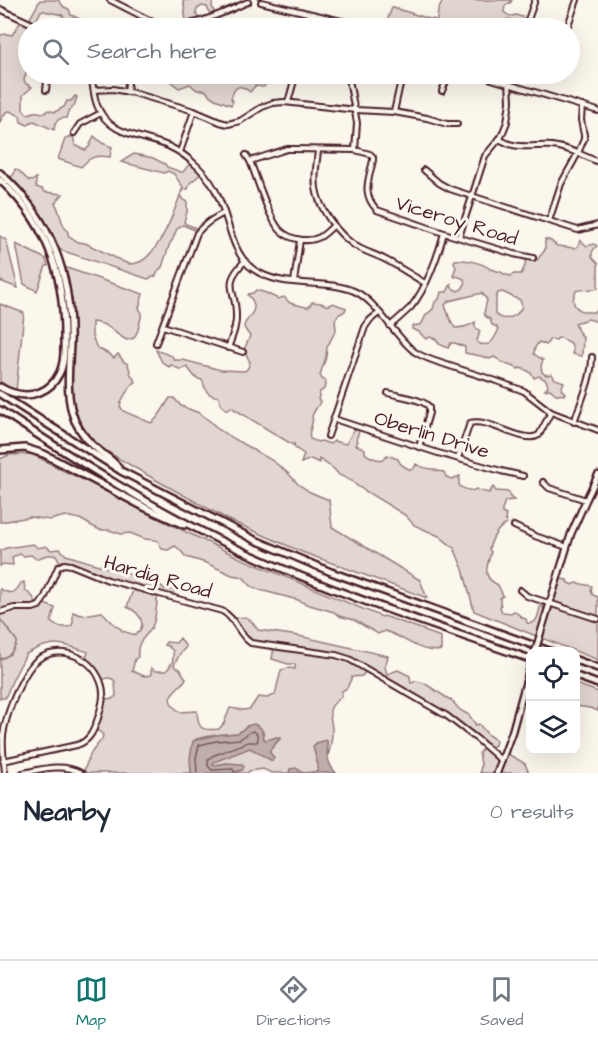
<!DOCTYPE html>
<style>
:root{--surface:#fff;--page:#f2f2f3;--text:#1f2937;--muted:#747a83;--line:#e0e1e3;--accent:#0f766e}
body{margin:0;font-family:"Architects Daughter",sans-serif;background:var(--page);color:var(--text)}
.controls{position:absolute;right:18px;bottom:18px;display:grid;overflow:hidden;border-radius:12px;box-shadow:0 6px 24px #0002}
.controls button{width:54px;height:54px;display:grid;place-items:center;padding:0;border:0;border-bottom:2px solid var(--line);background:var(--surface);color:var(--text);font:30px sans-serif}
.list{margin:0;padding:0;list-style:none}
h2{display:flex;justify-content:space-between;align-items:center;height:78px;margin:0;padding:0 24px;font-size:26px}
h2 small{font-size:20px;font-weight:400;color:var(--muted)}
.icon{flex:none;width:33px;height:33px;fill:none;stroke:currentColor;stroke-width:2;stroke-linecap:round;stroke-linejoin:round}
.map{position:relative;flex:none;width:598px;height:773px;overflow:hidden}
.search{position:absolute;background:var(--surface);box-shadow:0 6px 24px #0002;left:18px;right:18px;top:18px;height:66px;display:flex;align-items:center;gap:15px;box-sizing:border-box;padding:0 21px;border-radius:33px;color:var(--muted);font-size:22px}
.sheet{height:186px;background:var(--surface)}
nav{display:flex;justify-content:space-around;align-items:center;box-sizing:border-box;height:84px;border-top:2px solid var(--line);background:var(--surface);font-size:16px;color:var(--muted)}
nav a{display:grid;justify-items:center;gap:3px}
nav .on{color:var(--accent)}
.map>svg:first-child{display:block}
.green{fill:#e2d7d0;stroke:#967b7e;stroke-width:1.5;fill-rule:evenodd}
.water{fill:#bfadaa;stroke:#907477;stroke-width:1.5}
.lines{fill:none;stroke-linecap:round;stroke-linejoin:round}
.shore{stroke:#79585e;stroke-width:1.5}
.stream{stroke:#907477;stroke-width:1.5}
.minor-casing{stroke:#4a1f2b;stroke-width:8}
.major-casing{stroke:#4a1f2b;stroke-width:9}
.highway-casing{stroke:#4a1f2b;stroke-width:10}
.minor{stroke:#fbf7ec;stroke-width:4}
.major{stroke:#fbf7ec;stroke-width:4.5}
.highway{stroke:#fbf7ec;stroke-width:5}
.major-bridge-casing{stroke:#4a1f2b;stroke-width:9;stroke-linecap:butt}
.major-bridge{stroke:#fbf7ec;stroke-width:4.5}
.labels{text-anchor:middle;stroke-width:6;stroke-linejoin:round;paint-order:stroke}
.street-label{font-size:20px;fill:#4a1f2b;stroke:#fbf7ec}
</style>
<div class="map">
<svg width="598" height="773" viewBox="0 0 598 773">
<rect width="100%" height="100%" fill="#fbf7ec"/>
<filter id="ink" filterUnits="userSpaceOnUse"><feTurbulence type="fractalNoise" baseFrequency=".0167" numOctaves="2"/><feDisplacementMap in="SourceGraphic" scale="12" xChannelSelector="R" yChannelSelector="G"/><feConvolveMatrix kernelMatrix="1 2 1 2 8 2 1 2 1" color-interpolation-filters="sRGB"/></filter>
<g filter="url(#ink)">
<g class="green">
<path d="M40 0H58L64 7 69 9 71 15 80 19 75 22 68 21 62 15 44 11H41L34 24 41 28H28C28 37 26 63 28 68L24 80 26 84 32 87 23 95V109C28 116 28 114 34 112 37 111 42 113 45 113L48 110 55 112 64 107 67 101H71L75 96 77 97 74 106 68 112 66 118C58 118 55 121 54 130L34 121 31 122 28 125 21 122 20 116 10 111 6 112 0 122V35L7 34 12 35 22 20 28 22Z"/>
<path d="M183 0H204L207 1 213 0 212 6 215 15 211 17 207 7 202 6 197 9 196 13 200 21 187 23C184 16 185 4 183 0Z"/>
<path d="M443 0H512L510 3C505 4 504 7 504 12 508 16 511 17 516 15L528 19 526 24 509 19 505 20 502 28H407L398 23 391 21 388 18 392 8H394L430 19 437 20 438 11Z"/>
<path d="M169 74H256L259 77 272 79 273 82 266 83 264 87 255 86 250 92C239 83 235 86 231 98L233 101 231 105C220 100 213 101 205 90H197L190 84 179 88 171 82Z"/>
<path d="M73 136 75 145 85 150 89 147 94 136 102 143 112 147 110 157C96 155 91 156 81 167L58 159 65 139Z"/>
<path d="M134 154 153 158 165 164 167 167 181 172H183L191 162 202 173 190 183 188 189H185L182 191 181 196 182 199 187 202V212L184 222 186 224 199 229 197 231 183 225C173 228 176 238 170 243L162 267 158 271 156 276 148 279 54 248 44 227 8 180 14 174 15 169 19 171 28 180 32 181 36 178V187L42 189 45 192 63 194 55 203C61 212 60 224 68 232V235L78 242 85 243 126 263C155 272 176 207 183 187L174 174 168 171 164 173 121 162Z"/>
<path d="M0 236 6 240 18 288 0 281Z"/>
<path d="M545 239 551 241 557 246 575 248 578 246 580 240 587 246 594 244 597 246C590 252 590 257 598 263V288C591 291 583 288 576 291 567 308 584 315 598 311V322L588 319 575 323 578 331 583 337 582 356 572 354 573 350 571 343 561 338H558L556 340 550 339 546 345 539 342C536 345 534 349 534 354L543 360 541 366 542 372 546 375 552 374 555 379 564 382 561 389 565 393 564 395 556 394 550 389 545 390 548 386 546 380 539 376 534 378C532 372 525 369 520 368L519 369C514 366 509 366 504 363 500 361 498 359 494 357L490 359C481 355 474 355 465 353V347L455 343H451L448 348 439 344 436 339 430 337 426 339 419 332 412 329V326L419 325 422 323 426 315 433 309 435 302 439 299 441 292H447L451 284 452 288 458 291 462 289 465 284 464 279 457 276 455 277 453 275 456 267 454 263 455 260C464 259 484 263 490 269L501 272 504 274 510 276 514 274H521L525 266 526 257 537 260 545 250ZM502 292C509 294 513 298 520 300L522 306C518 317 504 323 495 314 494 307 497 304 496 297L498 293ZM482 293 487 300 484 313 485 316 490 319 492 325 497 327 498 331C493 341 490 348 478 343L477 341 480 331 475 327V322C470 326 461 328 455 328L449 317 445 305 449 301Z"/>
<path d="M16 244 46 259 48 266H46L37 291 24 284Z"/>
<path d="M61 266 143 294 139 308 142 313 138 330 134 338 127 340C112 333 110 323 92 322V336L97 348 109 354 114 358 118 354 124 362 128 364 131 375 136 382C130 385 121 400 120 406L123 411 151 423C159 419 164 406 170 398H174L181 406 199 413 211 422 219 430 273 461 289 474 298 484 310 492 329 500 332 527 420 580 427 598 302 552 229 520 156 480 92 443 84 435 70 404V321Z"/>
<path d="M256 290 266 293 278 299 284 297 290 303C294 304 306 308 309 307L312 302 321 303 328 306 333 303 346 308 345 311 338 315 335 320 336 330 327 347 326 357 320 375 322 379 326 381 324 389 320 392 318 399 320 402C318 406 316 408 314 412 310 418 314 416 312 423 311 429 308 431 310 439L318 442 321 441 330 444 334 441 346 444 356 426 360 428 356 440 358 441 356 445 365 449V453C369 457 378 461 384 459L387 455 398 459C399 464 406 468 411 470L415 467 416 464C422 468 425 468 432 469 436 470 439 472 444 472L446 477 452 479 460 476C456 488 462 488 472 491L476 489V490L489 493 493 487 496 491 509 492 510 497 514 500 505 501 502 510V513L506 515 505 519 507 524C497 528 492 538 489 549L491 552C487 567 481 577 498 585L503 596 500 598V603L501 605 500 607 502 612 511 613 514 611 523 618 526 619 527 623C539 625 538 612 541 604 548 612 540 626 536 636L474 611 463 569 454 548 439 536 414 525 405 515 357 486 352 481 339 475 334 469 319 459V463L311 459 301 463 304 454 295 448 294 444 293 445 231 407 227 410 221 405 219 397C204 394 207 391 202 380L196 378 187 367 181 370 171 365 169 367 162 362 156 350 172 356 174 360H183L221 370 245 371 248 368 250 362 246 354 243 352 250 336C249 335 244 328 244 327 243 319 264 311 248 295L249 294 253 293Z"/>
<path d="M0 304 24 313 16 391H14L0 381Z"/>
<path d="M32 454 64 471 102 488 141 510 240 558 382 617 384 616 424 630V631L441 637V650C422 655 403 636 385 631L378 634 354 620 339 616 334 612 306 604 298 600 260 590 251 586 243 577 232 575 206 563 186 557 179 549 175 546 168 550 162 549 158 541 155 540 145 539 130 533 121 534 109 530H100L92 526 80 519 65 516 50 520 30 517 0 522V459L9 455Z"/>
<path d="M33 544 38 548 46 546 51 550 60 549 66 555 144 579 155 583 165 589 175 590 173 596 158 593C156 604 157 617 152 627 145 639 136 640 138 657L135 659 132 671 144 676 151 675V668L155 671H166C172 665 174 660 173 651L168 646 164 645 166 642 176 643 180 638 186 647 180 654 174 665 176 668 180 669 186 679C177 691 159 697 180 712L197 711C198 729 201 731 219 729L224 723 230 708 243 710 250 709 258 697 267 698 275 695 281 670 288 668 295 669V664H288L272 659 274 647C247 642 247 642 231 619 248 615 248 616 258 630L299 636 388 656 385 667 387 674 398 670 410 676 411 683 416 681 424 683 452 701 460 710 469 715 476 725 479 724 488 735 496 740 495 745 488 749 499 759 505 753C508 754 523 762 525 764 527 767 527 770 529 773H480L481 764 479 753 484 746 462 727 367 670 362 676 352 677 347 688 342 691 341 697C322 712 333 715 332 733 332 742 329 750 328 758L327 741 320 742 316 759 318 765V770L316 772 303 773 300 770 291 769 289 773H272L263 769 249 771 248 773H232L242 770 227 763 215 765 213 764V762L250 747 274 758 270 753V750L280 739 277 737 266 741 264 739 263 731 247 726 238 733 215 735 196 739 192 745 191 773H87L84 770 91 753 102 739 103 735 100 732 94 729 102 698 112 699 116 696 115 681C110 676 106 678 100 681L85 660 88 652C61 643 53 639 26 654L13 679 5 698H0V589C11 595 15 594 21 583L24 582 25 590 33 597 37 605 42 603 55 608 51 622C55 627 65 628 71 626L73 623V612C83 618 91 613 102 612 108 617 113 625 121 629L122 631 135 635C149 625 139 612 127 607L134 587 109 580 69 564H61L56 555H47L36 559 31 555 24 556 20 554 12 557 13 565 3 564 0 566V551L6 548Z"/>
<path d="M561 579 567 580V582L572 585 577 583 592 586 591 591 593 595 598 597V660L542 638Z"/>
<path d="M576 684 598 692V711L590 708 576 706Z"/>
</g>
<g class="water">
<path d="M254 724 261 728 264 739 266 740 277 737H280V738L270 750V753L274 758 272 761 250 748 214 762 213 764 215 765 227 763 242 764 244 767 242 770 232 773H191L190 758 193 741 215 735 238 733 247 726Z"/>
<path d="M326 740 327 741C327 754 327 764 336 773H289L290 769 296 768 303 773 316 772 318 770V765L313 747 316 743Z"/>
</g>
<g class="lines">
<path class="shore" d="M197 773 196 758 199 745 216 741 240 739 250 732 254 731 257 734 258 740 257 742H248L212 756 208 760V766L212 770 233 769 235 773"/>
<path class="stream" d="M0 619 17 641C14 651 10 656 0 659"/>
<g class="minor-casing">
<g id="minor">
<path d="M110 0 157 24C188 31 220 14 248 2"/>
<path d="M261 2 350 23 365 28"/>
<path d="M0 9 41 28"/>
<path d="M307 28 311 14"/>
<path d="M525 28 535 0"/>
<path d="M567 28 577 0"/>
<path d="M91 74C93 83 93 95 97 105 108 136 142 135 168 146 179 151 189 158 198 167 206 175 214 186 218 196 229 219 231 253 253 269 283 290 322 278 354 291 377 301 394 336 415 352 424 358 434 361 444 364 467 372 490 378 513 387L524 391 551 412 598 430"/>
<path d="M348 74 357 123 355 150"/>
<path d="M475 74 598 111"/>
<path d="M46 90 48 74"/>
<path d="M94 90 113 89 134 93 194 111 220 122 228 124 240 121 262 107 273 103 284 102 356 110 394 112 427 118 447 124H457"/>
<path d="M442 91 449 74"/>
<path d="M127 92 129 74"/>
<path d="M288 102 296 74"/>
<path d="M394 112 399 89 405 74"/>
<path d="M74 133 80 124 101 113"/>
<path d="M499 139C503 141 508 144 513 145 525 148 539 145 552 146 568 148 583 155 598 162"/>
<path d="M318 150C317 163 314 175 316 188 319 209 337 233 354 245 363 251 374 254 384 259 398 266 411 275 425 283"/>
<path d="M180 152 194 111"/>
<path d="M246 155 250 161C257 178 269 219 280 230 290 240 308 243 320 237 325 234 330 229 334 225"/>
<path d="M250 161 287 149H294L355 150 370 154 373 157V160C369 180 361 193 377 210L444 233 514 254 533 258"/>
<path d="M424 170 439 183 450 189 571 228 578 230 598 225"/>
<path d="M549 221 561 184 578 153 584 139V135L581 120 582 106"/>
<path d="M459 237 485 156 501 137 507 122 510 102 509 81 510 74"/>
<path d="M294 282 300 240"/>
<path d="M163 326 243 352"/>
<path d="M390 326C397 320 404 314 411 307 426 289 438 256 444 233"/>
<path d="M156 343 197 233C205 223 213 219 224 213"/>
<path d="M228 348C232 337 237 326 236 315 236 288 221 285 245 261"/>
<path d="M388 393C398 396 417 398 426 404 430 407 429 408 429 413L419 447"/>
<path d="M334 419 438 453 501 471 523 476"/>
<path d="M574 422C581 401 592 379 592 357"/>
<path d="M328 436 365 327 370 320 379 313"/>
<path d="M458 458 470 423C489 417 523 445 539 435L551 412"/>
<path d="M543 482 549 488 586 500"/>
<path d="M514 526 535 536 567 547"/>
<path d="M520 590 527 596 598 619"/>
<path d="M0 612 14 608H33L39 606 44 599 58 567 64 564 71 565 108 580 222 611C236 618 238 635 251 643L336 655 349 659 447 716 477 739 502 761"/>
<path d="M3 761 77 745C90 741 94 730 98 718 101 708 105 696 102 686 95 659 64 644 40 658 23 668 5 717 3 736 2 748 4 761 5 773"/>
<path d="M23 773C43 769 62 763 81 773"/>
</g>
</g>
<g class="major-casing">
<g id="major">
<path d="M540 635 571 534 586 500 598 475"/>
<path d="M497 773 512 732 530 667"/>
</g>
</g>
<g class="highway-casing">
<g id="highway">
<path d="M0 173C52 219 72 276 70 344 69 369 65 397 75 421 80 431 88 442 97 449 105 456 112 459 118 467"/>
<path d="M0 180C24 202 43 229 53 260 62 286 64 311 64 337 64 349 65 363 59 374 55 382 48 389 40 392 26 398 12 394 0 387"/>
<path d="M0 394 121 471 253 539 331 572 552 652"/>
<path d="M0 410C77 461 156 511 240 550 334 593 433 625 530 659"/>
<path d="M0 450 25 448 44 454 146 508 184 525"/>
<path d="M576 660 598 668"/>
<path d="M576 676 598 684"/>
</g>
</g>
<use href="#minor" class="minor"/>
<use href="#major" class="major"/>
<use href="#highway" class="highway"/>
<g class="major-bridge-casing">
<path id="major-bridge" d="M535 652 540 635"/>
</g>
<use href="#major-bridge" class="major-bridge"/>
</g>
</g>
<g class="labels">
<g class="street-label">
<text transform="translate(457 220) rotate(17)" y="7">Viceroy Road</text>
<text transform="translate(432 434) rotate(17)" y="7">Oberlin Drive</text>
<text transform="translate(158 576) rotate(16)" y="7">Hardig Road</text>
</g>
</g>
</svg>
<div class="controls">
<button><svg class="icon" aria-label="locate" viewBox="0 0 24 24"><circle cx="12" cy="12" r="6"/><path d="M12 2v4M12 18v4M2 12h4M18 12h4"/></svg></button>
<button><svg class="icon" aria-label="layers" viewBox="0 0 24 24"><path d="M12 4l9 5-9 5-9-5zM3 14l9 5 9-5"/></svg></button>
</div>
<div class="search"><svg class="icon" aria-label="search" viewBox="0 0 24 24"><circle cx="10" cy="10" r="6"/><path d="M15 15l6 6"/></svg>Search here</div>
</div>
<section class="sheet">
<h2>Nearby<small>0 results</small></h2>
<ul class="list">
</ul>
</section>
<nav>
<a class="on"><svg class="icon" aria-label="map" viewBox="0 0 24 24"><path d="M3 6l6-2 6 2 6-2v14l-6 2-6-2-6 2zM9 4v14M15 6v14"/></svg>Map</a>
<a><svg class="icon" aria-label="directions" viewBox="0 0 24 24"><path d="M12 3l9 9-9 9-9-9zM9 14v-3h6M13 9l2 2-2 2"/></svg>Directions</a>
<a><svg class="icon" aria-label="saved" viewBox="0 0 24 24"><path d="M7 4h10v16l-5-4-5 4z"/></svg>Saved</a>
</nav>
